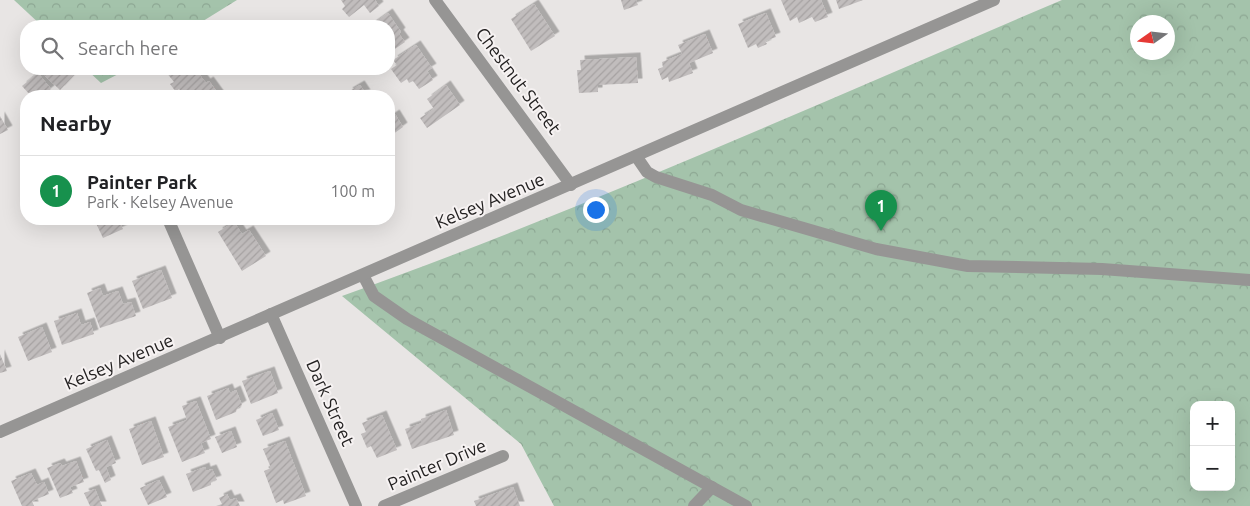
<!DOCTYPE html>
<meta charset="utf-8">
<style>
:root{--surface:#fff;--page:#f2f2f2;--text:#202124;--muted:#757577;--line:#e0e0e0;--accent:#17914d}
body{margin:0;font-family:Ubuntu,sans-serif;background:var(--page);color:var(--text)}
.controls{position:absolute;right:15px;bottom:15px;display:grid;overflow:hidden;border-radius:10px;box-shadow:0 5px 20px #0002}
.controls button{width:45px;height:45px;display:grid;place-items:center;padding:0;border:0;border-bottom:1px solid var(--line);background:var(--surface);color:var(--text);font:25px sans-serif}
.compass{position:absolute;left:1130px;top:15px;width:45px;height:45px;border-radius:50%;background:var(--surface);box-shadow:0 5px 20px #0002;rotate:256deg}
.you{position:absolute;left:595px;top:209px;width:18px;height:18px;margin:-12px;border:4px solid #fff;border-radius:50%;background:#1a73e8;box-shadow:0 0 0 8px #1a73e833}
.badge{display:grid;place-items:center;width:32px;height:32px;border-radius:50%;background:var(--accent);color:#fff;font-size:16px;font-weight:700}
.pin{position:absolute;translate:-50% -41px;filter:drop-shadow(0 1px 2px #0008)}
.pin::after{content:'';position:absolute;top:26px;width:18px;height:15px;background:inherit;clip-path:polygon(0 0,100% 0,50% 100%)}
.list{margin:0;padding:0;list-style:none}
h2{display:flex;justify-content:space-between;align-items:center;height:65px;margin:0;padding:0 20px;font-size:21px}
h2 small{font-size:16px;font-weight:400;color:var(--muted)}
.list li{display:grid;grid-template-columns:32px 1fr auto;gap:15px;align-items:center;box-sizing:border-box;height:70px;padding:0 20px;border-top:1px solid var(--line)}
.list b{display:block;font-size:19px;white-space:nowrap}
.list p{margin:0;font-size:16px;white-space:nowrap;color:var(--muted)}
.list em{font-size:16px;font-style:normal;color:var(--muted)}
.icon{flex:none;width:28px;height:28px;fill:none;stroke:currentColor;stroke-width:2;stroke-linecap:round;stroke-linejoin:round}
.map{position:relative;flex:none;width:1250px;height:506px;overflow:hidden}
.search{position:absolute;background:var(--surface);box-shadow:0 5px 20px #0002;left:20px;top:20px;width:375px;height:55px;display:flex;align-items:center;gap:12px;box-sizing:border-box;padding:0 18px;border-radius:20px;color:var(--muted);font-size:19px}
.panel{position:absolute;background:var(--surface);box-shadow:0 5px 20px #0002;left:20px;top:90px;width:375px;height:135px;border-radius:20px}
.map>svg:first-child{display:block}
.forest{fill:url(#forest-crowns);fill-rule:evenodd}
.building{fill:url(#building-hatch);filter:url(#shadow)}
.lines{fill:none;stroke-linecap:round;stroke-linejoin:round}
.minor{stroke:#969594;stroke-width:12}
.labels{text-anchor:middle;stroke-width:4;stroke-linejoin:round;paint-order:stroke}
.street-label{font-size:18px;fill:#232121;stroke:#f6f2f2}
</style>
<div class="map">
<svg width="1250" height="506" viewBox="0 0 1250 506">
<defs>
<pattern id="forest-crowns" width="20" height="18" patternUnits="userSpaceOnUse" patternTransform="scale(1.25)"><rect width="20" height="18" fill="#a4c3ab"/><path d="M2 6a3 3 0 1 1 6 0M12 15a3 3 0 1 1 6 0" fill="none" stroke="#8da793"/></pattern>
<pattern id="building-hatch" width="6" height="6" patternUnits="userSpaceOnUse" patternTransform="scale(1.25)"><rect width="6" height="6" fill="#c1bdbd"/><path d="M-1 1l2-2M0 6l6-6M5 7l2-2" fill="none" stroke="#a6a2a2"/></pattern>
<filter id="shadow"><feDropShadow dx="4.5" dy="-4.5" stdDeviation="0" flood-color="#0004"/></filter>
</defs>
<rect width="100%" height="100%" fill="#e8e5e4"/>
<g class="forest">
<path d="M14 0H237L195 26H42Z"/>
<path d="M1062 0H1250V506H554L521 444 342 296C586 209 823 101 1062 0ZM1138 22H1168V52H1138ZM1194 405H1231V487H1194Z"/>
<path d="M86 69H128L101 83Z"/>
</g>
<g class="building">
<path d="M341 0H375L379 6 370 13 364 5 349 17 342 9 345 6Z"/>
<path d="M621 0H636L638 5 624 10Z"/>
<path d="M781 0H821L828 17 815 22 812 17 799 23 797 17 790 21Z"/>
<path d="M836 0H863L839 9Z"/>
<path d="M534 4 555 36 531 51 511 19Z"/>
<path d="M388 13 401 32 399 34 405 42 392 51 389 46V26H370Z"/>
<path d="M766 13 776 37 765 41 767 44 758 48 756 44 748 48 738 24Z"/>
<path d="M705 34 713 53 689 63 693 73 669 82 668 77 662 80 658 69 663 67 662 62 682 54 678 45Z"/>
<path d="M416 45 432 68 427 71 433 80 419 89 413 81 409 83 407 79 401 83 391 69 397 65 393 60Z"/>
<path d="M636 57 638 83 598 85V92L579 93 577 70H581L580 60Z"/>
<path d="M50 69H80L60 90 44 75Z"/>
<path d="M171 69H195L206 83 209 81 220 96H195L192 93 184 96 179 89 176 92 170 84 174 82 166 72Z"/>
<path d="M38 73 51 89 42 96H31L22 86Z"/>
<path d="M360 85 366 94 351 96 348 92Z"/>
<path d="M446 85 460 105 427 128 420 118 434 109 427 99Z"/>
<path d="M395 114 403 127 389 137V118Z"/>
<path d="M0 116 8 130 0 134Z"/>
<path d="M87 219H118L123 229 103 238 94 219 89 222Z"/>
<path d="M234 222 242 234 249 230 266 256 242 271 218 232Z"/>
<path d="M161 270 172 298 143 309 132 281Z"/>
<path d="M100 288 103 296 118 291 123 304 131 302 136 316 100 328 87 293Z"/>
<path d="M77 313 81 325 90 322 94 334 62 345 54 321Z"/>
<path d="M42 327 52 352 28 361 18 337Z"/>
<path d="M0 354 7 371 0 373Z"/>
<path d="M270 371 278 393 251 404 242 381Z"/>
<path d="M228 388 230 393 236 390 242 405 237 408 236 412 216 420 207 396Z"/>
<path d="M196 401 211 439 201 443 205 453 182 462 168 427 187 420 182 406Z"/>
<path d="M446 410 454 435 412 449 405 429 422 423 421 419Z"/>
<path d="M272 413 279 430 263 436 256 420Z"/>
<path d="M382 415 397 450 377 458 371 446 367 448 361 434 366 432 362 423Z"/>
<path d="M151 421 164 457 142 465 129 429Z"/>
<path d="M231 431 237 447 222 453 215 437Z"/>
<path d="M107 440 116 463 106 467 111 480 105 483 99 470 96 471 86 449Z"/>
<path d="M285 441 306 496 284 504 283 500 276 503 264 471 271 468 263 449Z"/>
<path d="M76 461 84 482 70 487 73 493 60 498 47 468 60 463 62 466Z"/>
<path d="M205 467 206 471 212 469 217 480 211 482V485L193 492 186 474Z"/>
<path d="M31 473 37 485 44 482 49 494 32 501 34 506H22L11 481Z"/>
<path d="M159 480 167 497 148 505 140 488Z"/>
<path d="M513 487 520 506H476L474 501Z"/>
<path d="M95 489 102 506H90L84 493Z"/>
<path d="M227 494 230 500 236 498 240 506H216L222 504 219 498Z"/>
</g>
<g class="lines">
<g class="minor">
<path d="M435 0 571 185"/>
<path d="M636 156 647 172 656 177 712 195 741 210 876 249 968 266 1102 269 1250 280"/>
<path d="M168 219 220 338"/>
<path d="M363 275 374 296 407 319 746 506"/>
<path d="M271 314 356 506"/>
<path d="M0 432 994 0"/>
<path d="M384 506 503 456"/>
<path d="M694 506 712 487"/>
</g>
</g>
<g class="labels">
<g class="street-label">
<text transform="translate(518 81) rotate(53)" y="6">Chestnut Street</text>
<text transform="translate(490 201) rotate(-23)" y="6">Kelsey Avenue</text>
<text transform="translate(119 362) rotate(-23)" y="6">Kelsey Avenue</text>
<text transform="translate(330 403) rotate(66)" y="6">Dark Street</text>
<text transform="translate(437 465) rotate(-23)" y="6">Painter Drive</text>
</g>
</g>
</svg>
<div class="controls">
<button>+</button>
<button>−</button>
</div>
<svg class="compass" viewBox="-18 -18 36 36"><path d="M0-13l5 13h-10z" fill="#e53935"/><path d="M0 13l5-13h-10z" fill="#757577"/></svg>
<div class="you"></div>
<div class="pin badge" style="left:881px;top:231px">1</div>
<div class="search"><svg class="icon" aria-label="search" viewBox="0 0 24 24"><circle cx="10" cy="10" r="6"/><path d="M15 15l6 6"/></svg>Search here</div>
<section class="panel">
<h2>Nearby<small></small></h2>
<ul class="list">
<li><span class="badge">1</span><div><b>Painter Park</b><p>Park · Kelsey Avenue</p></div><em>100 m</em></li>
</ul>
</section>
</div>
